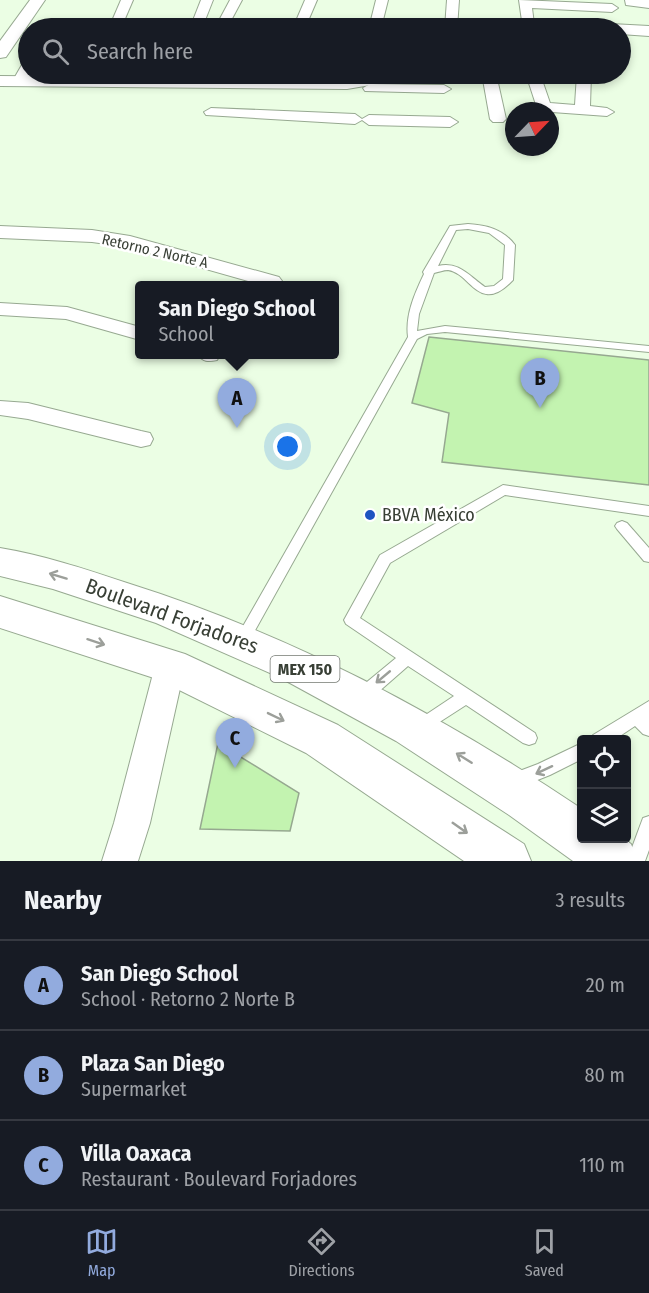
<!DOCTYPE html>
<meta charset="utf-8">
<style>
:root{--surface:#171b24;--page:#20242c;--text:#f1f3f6;--muted:#9ea1a6;--line:#363941;--accent:#92abde}
body{margin:0;font-family:"Fira Sans Condensed",sans-serif;background:var(--page);color:var(--text)}
.controls{position:absolute;right:18px;bottom:18px;display:grid;overflow:hidden;border-radius:6px;box-shadow:0 3px 9px #0003}
.controls button{width:54px;height:54px;display:grid;place-items:center;padding:0;border:0;border-bottom:2px solid var(--line);background:var(--surface);color:var(--text);font:30px sans-serif}
.compass{position:absolute;left:505px;top:102px;width:54px;height:54px;border-radius:50%;background:var(--surface);box-shadow:0 3px 9px #0003;rotate:65deg}
.you{position:absolute;left:288px;top:447px;width:21px;height:21px;margin:-15px;border:4px solid #fff;border-radius:50%;background:#1a73e8;box-shadow:0 0 0 9px #1a73e833}
.badge{display:grid;place-items:center;width:39px;height:39px;border-radius:50%;background:var(--accent);color:#111;font-size:20px;font-weight:700}
.pin{position:absolute;translate:-50% -50px;filter:drop-shadow(0 2px 3px #0008)}
.pin::after{content:'';position:absolute;top:32px;width:21px;height:18px;background:inherit;clip-path:polygon(0 0,100% 0,50% 100%)}
.popup{position:absolute;left:135px;top:281px;width:204px;height:78px;box-sizing:border-box;display:grid;place-content:center;border-radius:6px;background:var(--surface);filter:drop-shadow(0 2px 4px #0005);font-size:20px;white-space:nowrap;color:var(--muted)}
.popup b{font-size:22px;color:var(--text)}
.popup::after{content:'';position:absolute;left:50%;top:100%;margin-left:-12px;border:12px solid transparent;border-top-color:var(--surface)}
.list{margin:0;padding:0;list-style:none}
h2{display:flex;justify-content:space-between;align-items:center;height:78px;margin:0;padding:0 24px;font-size:26px}
h2 small{font-size:20px;font-weight:400;color:var(--muted)}
.list li{display:grid;grid-template-columns:39px 1fr auto;gap:18px;align-items:center;box-sizing:border-box;height:90px;padding:0 24px;border-top:2px solid var(--line)}
.list b{display:block;font-size:22px;white-space:nowrap}
.list p{margin:0;font-size:20px;white-space:nowrap;color:var(--muted)}
.list em{font-size:20px;font-style:normal;color:var(--muted)}
.icon{flex:none;width:33px;height:33px;fill:none;stroke:currentColor;stroke-width:2;stroke-linecap:round;stroke-linejoin:round}
.map{position:relative;flex:none;width:649px;height:861px;overflow:hidden}
.search{position:absolute;background:var(--surface);box-shadow:0 3px 9px #0003;left:18px;right:18px;top:18px;height:66px;display:flex;align-items:center;gap:15px;box-sizing:border-box;padding:0 21px;border-radius:33px;color:var(--muted);font-size:22px}
.sheet{height:348px;background:var(--surface)}
nav{display:flex;justify-content:space-around;align-items:center;box-sizing:border-box;height:84px;border-top:2px solid var(--line);background:var(--surface);font-size:16px;color:var(--muted)}
nav a{display:grid;justify-items:center;gap:3px}
nav .on{color:var(--accent)}
.map>svg:first-child{display:block}
.building{fill:#c3f3b0;stroke:#96a890;stroke-width:1.5}
.lines{fill:none;stroke-linecap:round;stroke-linejoin:round}
.service-casing{stroke:#97a991;stroke-width:2}
.minor-casing{stroke:#97a991;stroke-width:2}
.tertiary-casing{stroke:#97a991;stroke-width:2}
.primary-casing{stroke:#97a991;stroke-width:2}
.service{fill:#fff;fill-rule:evenodd}
.minor{fill:#fff;fill-rule:evenodd}
.tertiary{fill:#fff;fill-rule:evenodd}
.primary{fill:#fff;fill-rule:evenodd}
.oneway{stroke:#9c9f9a}
.poi-dot{fill:#1f54c1;stroke:#fff;stroke-width:2}
.labels{text-anchor:middle;stroke-width:5;stroke-linejoin:round;paint-order:stroke}
.far-street-label{font-size:15px;fill:#383f35;stroke:#fff}
.shield{fill:#fff;stroke:#747972;stroke-width:1.5}
.shield-label{font-size:16px;font-weight:bold;fill:#383f35}
.poi-label{font-size:18px;fill:#383f35;stroke:#fff;text-anchor:start}
.near-street-label{font-size:21px;fill:#383f35;stroke:#fff}
</style>
<div class="map">
<svg width="649" height="861" viewBox="0 0 649 861">
<rect width="100%" height="100%" fill="#ebfee4"/>
<g class="building">
<path d="M429 337 649 360V485L442 462 449 413 412 403Z"/>
<path d="M218 743 299 793 290 831 200 829Z"/>
</g>
<g class="lines">
<g class="service-casing">
<g id="service">
<path d="M468 224C486 225 503 229 515 245L513 280C479 316 471 273 448 270 443 270 439 272 434 273L419 314 417 331 445 326 649 346V352L445 332 427 334 417 339 248 643 243 645 238 643 236 639 238 635 408 337C405 315 415 293 424 274L423 272 450 226ZM468 229 489 233 505 245 503 279 494 286 485 287C469 276 459 261 438 266L456 230Z"/>
<path d="M503 485 649 506V516L505 495 390 563 360 618 535 733 537 738 535 743 529 745 523 743 466 705 421 734 415 732 413 727 415 722 454 696 408 666 368 701 362 703 356 701 354 696 356 691 396 658 346 624 344 620 380 555Z"/>
<path d="M622 521 627 523 649 548V562L644 561 617 529 615 526 617 523Z"/>
<path d="M649 701V736L643 734 635 726 614 740H591L593 735Z"/>
<path d="M582 743V759L550 775 515 789 509 787 507 781 509 775 538 764Z"/>
<path d="M649 816V850L645 861H627L643 818Z"/>
</g>
</g>
<g class="minor-casing">
<g id="minor">
<path d="M121 0H133L121 28H109Z"/>
<path d="M201 0H213L202 28H190Z"/>
<path d="M230 0H242L227 28H215Z"/>
<path d="M305 0H317L305 28H293Z"/>
<path d="M376 0H388L381 28H369Z"/>
<path d="M447 0H459L457 28H445Z"/>
<path d="M519 0 612 4 618 8 612 12 532 8 534 24 537 28H523Z"/>
<path d="M625 0H649V8L626 5Z"/>
<path d="M28 62V74H31L24 85 19 86 14 85 12 82 23 63Z"/>
<path d="M274 74H288L283 86H273L271 83Z"/>
<path d="M327 74H359L357 77 336 80 318 87 313 86 311 83Z"/>
<path d="M482 74H496L506 119 503 122H493L490 119Z"/>
<path d="M526 74H540L550 103 575 105 577 74H591L590 106 607 108 614 112 607 116 552 112 550 114V111H538Z"/>
<path d="M370 84 444 85 451 89 444 93 365 91 363 88Z"/>
<path d="M211 108 355 114 362 119 369 115 450 117 458 122 450 127 369 125 362 120 355 124 206 115 204 112Z"/>
<path d="M0 226 92 230 130 236 279 277 282 281 279 285 266 286 128 247 92 242 0 238Z"/>
<path d="M0 303 67 307 140 327V340L66 319 0 315Z"/>
<path d="M197 354H220V355L217 360C208 362 203 362 197 354Z"/>
<path d="M0 401 28 403 141 431 150 433 153 439 150 445 141 447 28 419 0 415Z"/>
<path d="M170 653 181 657 185 666 150 823 138 861H102L114 823 155 666 159 657Z"/>
</g>
</g>
<g class="tertiary-casing">
<g id="tertiary">
<path d="M30 0H45L6 57 0 58V41Z"/>
<path d="M592 23 649 26V36L620 34V28H584Z"/>
<path d="M378 74H415L412 78 406 79 347 89 0 86V76L347 79Z"/>
</g>
</g>
<g class="primary-casing">
<g id="primary">
<path d="M0 548C43 555 85 569 127 583 292 635 438 713 582 809V838H623L631 844 638 861H573L509 815 396 741 279 677 156 623 53 589 0 576Z"/>
<path d="M0 596 185 654 338 725 524 844 531 861H464L306 753 157 679 0 628Z"/>
</g>
</g>
<use href="#service" class="service"/>
<use href="#minor" class="minor"/>
<use href="#tertiary" class="tertiary"/>
<use href="#primary" class="primary"/>
</g>
<defs><path id="oneway-shaft" d="M-6 0H5M1.5-3L5.5 0L1.5 3" fill="none" stroke-width="1.6" stroke-linecap="round" stroke-linejoin="round" transform="scale(1.5)"/></defs>
<g class="oneway">
<use href="#oneway-shaft" transform="translate(58 576) rotate(-163)"/>
<use href="#oneway-shaft" transform="translate(96 642) rotate(18)"/>
<use href="#oneway-shaft" transform="translate(383 677) rotate(140)"/>
<use href="#oneway-shaft" transform="translate(276 717) rotate(26)"/>
<use href="#oneway-shaft" transform="translate(464 758) rotate(-148)"/>
<use href="#oneway-shaft" transform="translate(544 770) rotate(155)"/>
<use href="#oneway-shaft" transform="translate(460 828) rotate(35)"/>
</g>
<circle class="poi-dot" cx="370" cy="515" r="6"/>
<g class="labels">
<g class="far-street-label">
<text transform="translate(155 251) rotate(13)" y="5">Retorno 2 Norte A</text>
</g>
<rect class="shield" x="270.5" y="656" width="69" height="26" rx="4.5"/>
<g class="shield-label">
<text x="305" y="675">MEX 150</text>
</g>
<g class="poi-label">
<text x="382" y="521">BBVA México</text>
</g>
<g class="near-street-label">
<text transform="translate(172 616) rotate(20)" y="7">Boulevard Forjadores</text>
</g>
</g>
</svg>
<div class="controls">
<button><svg class="icon" aria-label="locate" viewBox="0 0 24 24"><circle cx="12" cy="12" r="6"/><path d="M12 2v4M12 18v4M2 12h4M18 12h4"/></svg></button>
<button><svg class="icon" aria-label="layers" viewBox="0 0 24 24"><path d="M12 4l9 5-9 5-9-5zM3 14l9 5 9-5"/></svg></button>
</div>
<svg class="compass" viewBox="-18 -18 36 36"><path d="M0-13l5 13h-10z" fill="#e53935"/><path d="M0 13l5-13h-10z" fill="#9ea1a6"/></svg>
<div class="you"></div>
<div class="pin badge" style="left:237px;top:428px">A</div>
<div class="popup"><b>San Diego School</b>School</div>
<div class="pin badge" style="left:540px;top:408px">B</div>
<div class="pin badge" style="left:235px;top:768px">C</div>
<div class="search"><svg class="icon" aria-label="search" viewBox="0 0 24 24"><circle cx="10" cy="10" r="6"/><path d="M15 15l6 6"/></svg>Search here</div>
</div>
<section class="sheet">
<h2>Nearby<small>3 results</small></h2>
<ul class="list">
<li><span class="badge">A</span><div><b>San Diego School</b><p>School · Retorno 2 Norte B</p></div><em>20 m</em></li>
<li><span class="badge">B</span><div><b>Plaza San Diego</b><p>Supermarket</p></div><em>80 m</em></li>
<li><span class="badge">C</span><div><b>Villa Oaxaca</b><p>Restaurant · Boulevard Forjadores</p></div><em>110 m</em></li>
</ul>
</section>
<nav>
<a class="on"><svg class="icon" aria-label="map" viewBox="0 0 24 24"><path d="M3 6l6-2 6 2 6-2v14l-6 2-6-2-6 2zM9 4v14M15 6v14"/></svg>Map</a>
<a><svg class="icon" aria-label="directions" viewBox="0 0 24 24"><path d="M12 3l9 9-9 9-9-9zM9 14v-3h6M13 9l2 2-2 2"/></svg>Directions</a>
<a><svg class="icon" aria-label="saved" viewBox="0 0 24 24"><path d="M7 4h10v16l-5-4-5 4z"/></svg>Saved</a>
</nav>
